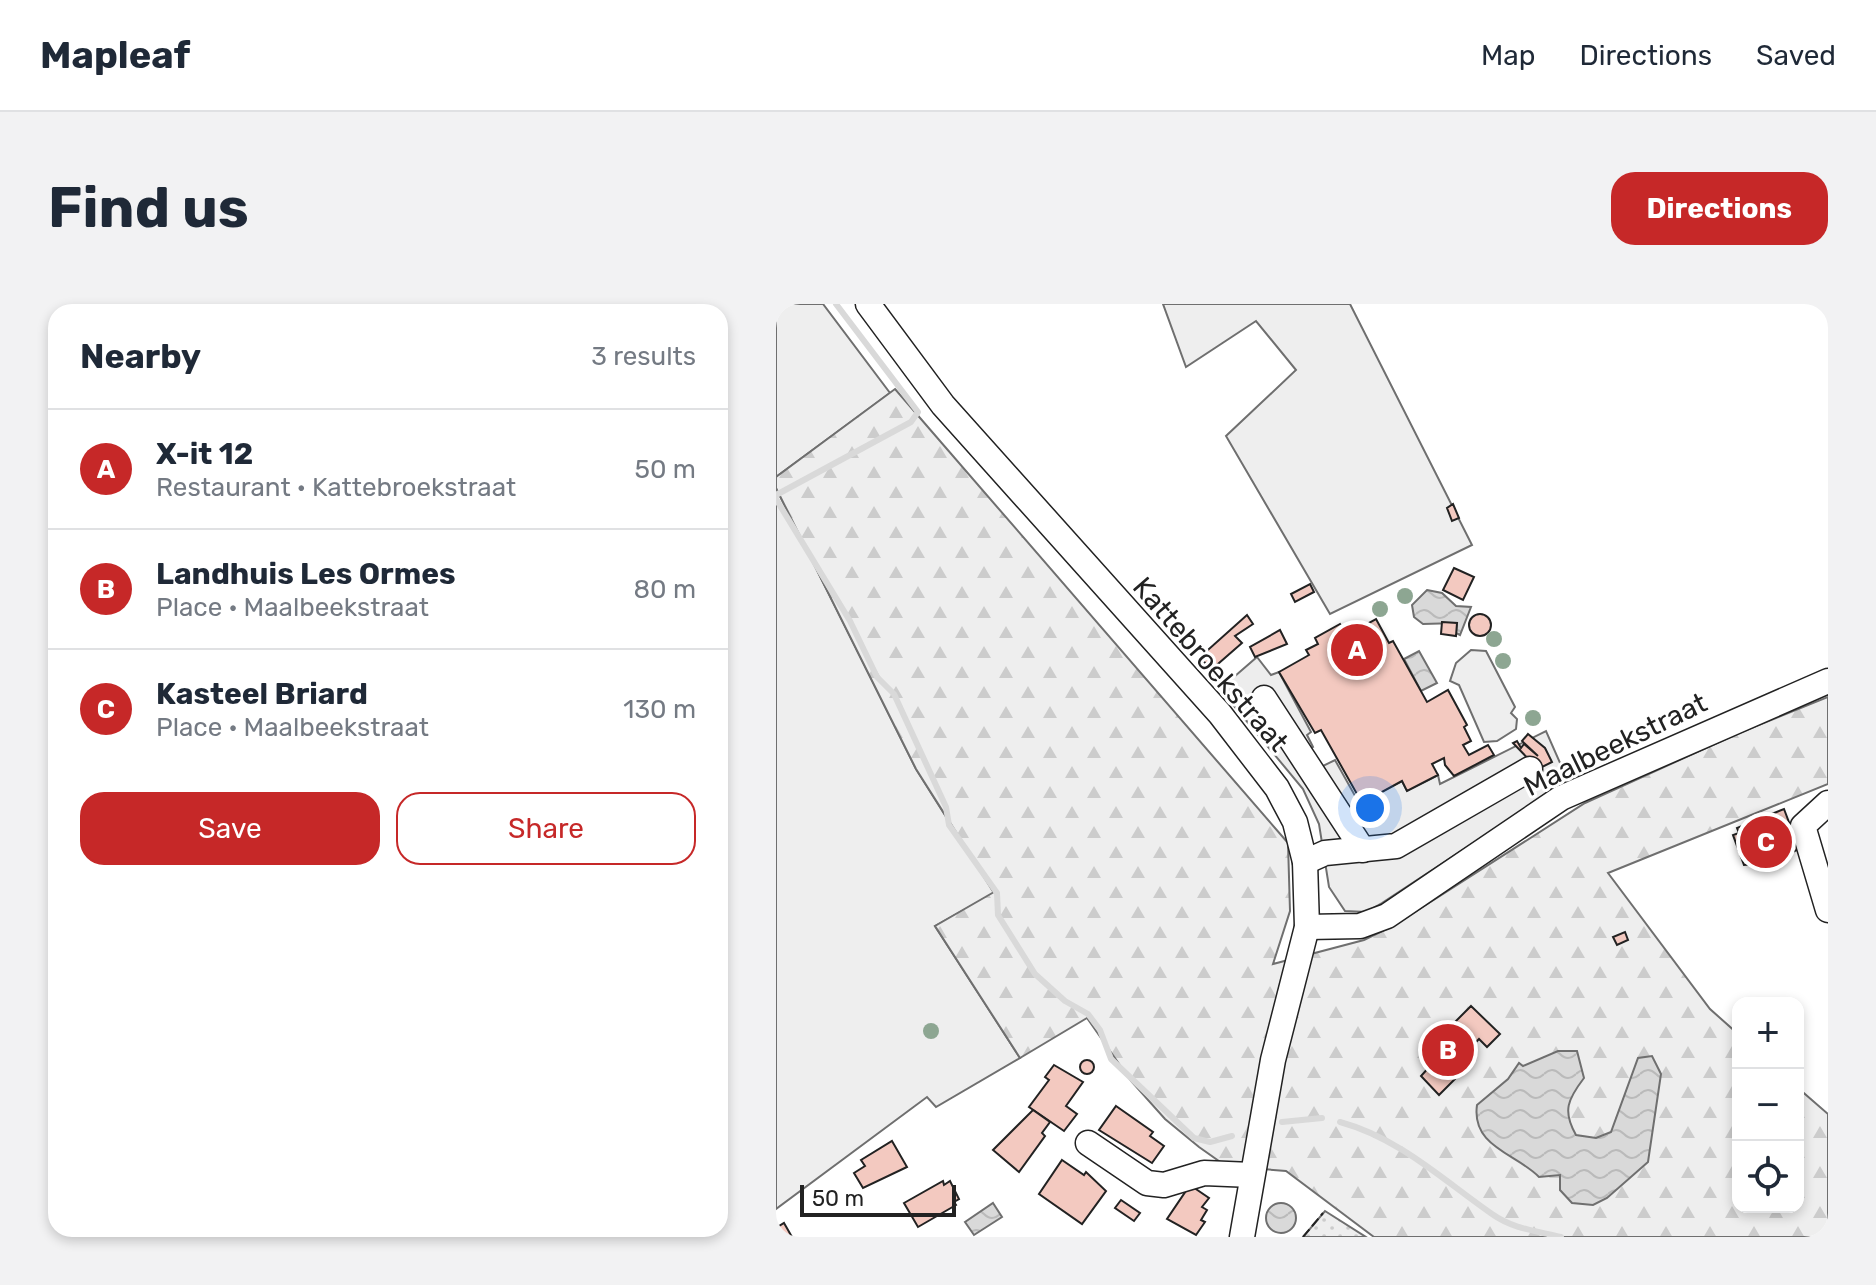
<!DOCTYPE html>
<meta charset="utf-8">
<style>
:root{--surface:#fff;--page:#f2f2f3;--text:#1f2937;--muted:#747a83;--line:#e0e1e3;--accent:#c62828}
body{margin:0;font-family:Rubik,sans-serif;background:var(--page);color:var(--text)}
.controls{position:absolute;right:24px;bottom:24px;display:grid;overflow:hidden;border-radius:16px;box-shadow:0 4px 12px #0003}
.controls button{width:72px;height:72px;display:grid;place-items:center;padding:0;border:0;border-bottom:2px solid var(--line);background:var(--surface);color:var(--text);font:40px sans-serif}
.scale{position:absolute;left:24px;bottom:20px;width:156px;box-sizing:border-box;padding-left:8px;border:4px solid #222;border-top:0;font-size:22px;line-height:28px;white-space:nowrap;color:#222;-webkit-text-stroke:6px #fff;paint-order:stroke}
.you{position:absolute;left:594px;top:504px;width:28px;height:28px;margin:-20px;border:6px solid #fff;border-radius:50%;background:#1a73e8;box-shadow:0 0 0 12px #1a73e833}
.badge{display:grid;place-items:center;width:52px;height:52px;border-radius:50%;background:var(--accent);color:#fff;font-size:26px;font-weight:700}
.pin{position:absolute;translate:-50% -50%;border:4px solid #fff;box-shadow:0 2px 8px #0006}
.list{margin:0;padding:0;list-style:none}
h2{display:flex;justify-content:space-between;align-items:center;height:104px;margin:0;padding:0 32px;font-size:34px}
h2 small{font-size:26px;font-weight:400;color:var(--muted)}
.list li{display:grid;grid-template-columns:52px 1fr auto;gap:24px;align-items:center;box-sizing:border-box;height:120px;padding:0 32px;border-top:2px solid var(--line)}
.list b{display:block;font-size:30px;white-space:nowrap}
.list p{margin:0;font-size:26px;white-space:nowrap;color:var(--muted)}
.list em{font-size:26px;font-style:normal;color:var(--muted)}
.actions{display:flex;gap:16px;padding:24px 32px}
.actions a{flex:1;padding:18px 0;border:2px solid var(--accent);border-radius:24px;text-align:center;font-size:28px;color:var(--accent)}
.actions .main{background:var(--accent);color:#fff}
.icon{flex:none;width:44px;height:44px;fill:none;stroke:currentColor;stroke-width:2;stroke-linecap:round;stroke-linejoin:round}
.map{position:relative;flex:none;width:1052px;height:933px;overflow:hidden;border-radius:24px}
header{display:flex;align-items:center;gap:48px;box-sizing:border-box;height:112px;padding:0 40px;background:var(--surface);border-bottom:2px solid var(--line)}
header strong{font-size:38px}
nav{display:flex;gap:44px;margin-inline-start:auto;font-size:28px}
.intro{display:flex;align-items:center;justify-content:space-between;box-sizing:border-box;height:192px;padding:0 48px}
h1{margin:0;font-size:56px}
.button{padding:20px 36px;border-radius:24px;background:var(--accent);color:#fff;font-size:28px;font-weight:700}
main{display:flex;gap:48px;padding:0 48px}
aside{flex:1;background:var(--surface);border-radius:24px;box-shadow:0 4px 12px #0003}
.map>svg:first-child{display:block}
.grass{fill:#eee;stroke:#6f6f6f;stroke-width:2}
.forest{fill:url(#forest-firs);stroke:#6f6f6f;stroke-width:2}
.park{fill:url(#park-dots);stroke:#6f6f6f;stroke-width:2}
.parking{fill:#ededed;stroke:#6f6f6f;stroke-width:2}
.water{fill:url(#water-waves);stroke:#6f6f6f;stroke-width:2}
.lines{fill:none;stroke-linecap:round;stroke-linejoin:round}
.stream{stroke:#d9d9d9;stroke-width:6}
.building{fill:#f3c9c0;stroke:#222;stroke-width:2}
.minor-casing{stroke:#222;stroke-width:27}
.minor{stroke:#fff;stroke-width:24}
.fence{stroke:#222;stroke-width:2;stroke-dasharray:10 4;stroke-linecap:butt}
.tree{fill:#8da692}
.labels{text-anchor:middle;stroke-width:6;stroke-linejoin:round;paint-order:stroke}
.street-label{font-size:28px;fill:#222;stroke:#fff}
</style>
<header>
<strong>Mapleaf</strong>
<nav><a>Map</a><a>Directions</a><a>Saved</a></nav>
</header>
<div class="intro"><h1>Find us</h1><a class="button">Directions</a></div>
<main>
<aside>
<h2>Nearby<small>3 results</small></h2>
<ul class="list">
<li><span class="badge">A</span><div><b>X-it 12</b><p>Restaurant · Kattebroekstraat</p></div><em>50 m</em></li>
<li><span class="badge">B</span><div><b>Landhuis Les Ormes</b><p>Place · Maalbeekstraat</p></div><em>80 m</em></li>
<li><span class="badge">C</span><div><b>Kasteel Briard</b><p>Place · Maalbeekstraat</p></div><em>130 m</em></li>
</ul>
<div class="actions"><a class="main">Save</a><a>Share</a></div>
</aside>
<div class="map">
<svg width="1052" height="933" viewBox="0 0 1052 933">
<defs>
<pattern id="forest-firs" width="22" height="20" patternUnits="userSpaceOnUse" patternTransform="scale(2)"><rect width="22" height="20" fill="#eee"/><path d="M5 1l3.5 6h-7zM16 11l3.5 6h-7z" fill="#ccc"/></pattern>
<pattern id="park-dots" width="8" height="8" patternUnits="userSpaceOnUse" patternTransform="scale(2)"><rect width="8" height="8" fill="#eee"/><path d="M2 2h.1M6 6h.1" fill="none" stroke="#ccc" stroke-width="1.8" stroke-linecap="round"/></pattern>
<pattern id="water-waves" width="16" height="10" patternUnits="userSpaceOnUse" patternTransform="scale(2)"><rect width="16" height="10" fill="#d9d9d9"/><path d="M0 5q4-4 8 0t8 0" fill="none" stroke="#bababa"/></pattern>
</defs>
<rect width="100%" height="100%" fill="#fff"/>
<g class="grass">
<path d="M0 0H47L114 89 0 173Z"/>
<path d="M387 0H574L696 241 554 310 450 132 520 66 480 17 410 63Z"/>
<path d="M0 184 140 465 218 589 159 622 244 754 160 803 151 793 0 905Z"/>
<path d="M695 346 710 347 739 403 735 409 741 415 740 425 721 437 708 438 683 381 674 377 680 359Z"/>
</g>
<path class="forest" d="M119 85 512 539 514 607 497 660 588 636 617 622 809 499 963 429 1052 393V480L832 569 934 705 962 730V903H1022V784L1052 810V933H598L510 867 450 862 423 843 389 815 355 777 311 714 244 754 159 622 218 588 140 465 0 184V173Z"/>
<path class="park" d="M549 907 590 933H527Z"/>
<path class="parking" d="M481 353 495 371 503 368 535 428 531 431 537 443 529 448 539 466 559 456 583 499 626 477 631 487 662 471 664 480 770 427 792 477 606 599 590 608 569 607 553 583 543 520 527 485 444 385Z"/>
<g class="water">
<path d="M651 286 666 289 680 302 695 303 684 331 680 329 681 319 647 320 638 313 636 301Z"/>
<path d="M643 347 661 379 645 387 628 355Z"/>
<path d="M782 747H801L808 774C792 795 786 807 800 831L820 834 835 828 862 754 876 752 885 770 872 858 831 894 817 901 796 899 784 886V871L763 873C741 850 695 843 701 801L732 775 743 759 747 762Z"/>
<circle cx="505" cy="914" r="15"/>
<path d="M217 899 226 913 198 931 189 918Z"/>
</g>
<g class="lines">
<g class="stream">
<path d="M0 191 135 118 142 108 60 0"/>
<path d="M0 195 74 317 101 373 118 390 170 503 173 521 221 589 222 611 259 670 289 697 312 710 324 726 335 755 418 834 434 838 456 832"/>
<path d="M506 818 546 814"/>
<path d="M564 818C623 834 667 876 716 910 737 925 761 927 785 933"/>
</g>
</g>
<g class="building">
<path d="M677 200 683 214 676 217 671 204Z"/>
<path d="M678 264 698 273 687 296 667 286Z"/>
<path d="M534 280 538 288 519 298 515 290Z"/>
<circle cx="704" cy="321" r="11"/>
<path d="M471 311 477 320 459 332 466 339 435 366 424 353Z"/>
<path d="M600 315 613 339 617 337 651 398 672 386 691 421 688 423 695 437 687 441 693 451 712 441 718 451 678 472 669 461 668 454 656 460 662 471 631 487 626 477 586 499 545 426 539 429 503 368 533 351 530 346 542 340 539 334 564 320 571 331Z"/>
<path d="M666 318 681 319 680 332 665 330Z"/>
<path d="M504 326 511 340 479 353 474 343Z"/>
<path d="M752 430 769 444 776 458 762 465 737 439 741 437 745 444 748 440 762 452 746 437Z"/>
<path d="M1008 505 1023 545 993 559 968 561 957 531 963 529 961 524Z"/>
<path d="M849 628 852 636 841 641 837 633Z"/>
<path d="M695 702 724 730 711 743 703 735 672 767 679 775 663 791 645 772 655 761 649 748Z"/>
<circle cx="311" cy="763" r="7"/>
<path d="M278 761 307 778 290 802 301 810 288 827 253 803 273 776 269 773Z"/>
<path d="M340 802 377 828 374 832 388 842 376 859 323 826Z"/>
<path d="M257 806 274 818 266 829 269 832 243 868 217 846Z"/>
<path d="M116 837 131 863 87 884 78 869 89 862 85 856Z"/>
<path d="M286 856 308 871 310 868 330 887 306 920 263 890Z"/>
<path d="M167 877 168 881 174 877 183 895 178 898 180 901 142 923 128 899Z"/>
<path d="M414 881 433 894 426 903 431 906 425 916 429 918 420 931 391 915Z"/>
<path d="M345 896 364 909 358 917 339 904Z"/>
<path d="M8 919 16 933H0V924Z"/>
</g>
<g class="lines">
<g class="minor-casing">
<g id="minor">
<path d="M92 0 167 101 444 410 501 484 519 518 529 558 531 623 497 756 466 933"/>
<path d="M488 394 587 546"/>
<path d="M1052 499 1027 522 1052 606"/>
<path d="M529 558 549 549 620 542 754 465"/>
<path d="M531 623 584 622 611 612 785 494 1052 377"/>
<path d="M312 839 371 879 388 881 428 869 476 871"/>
</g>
</g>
<use href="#minor" class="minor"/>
<path class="fence" d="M527 933 547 909"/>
</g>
<g class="tree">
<circle cx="629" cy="292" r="8"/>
<circle cx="604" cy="305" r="8"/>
<circle cx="718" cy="335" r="8"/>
<circle cx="727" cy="357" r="8"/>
<circle cx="757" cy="414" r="8"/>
<circle cx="155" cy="727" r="8"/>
</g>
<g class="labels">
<g class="street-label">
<text transform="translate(435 360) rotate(49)" y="10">Kattebroekstraat</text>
<text transform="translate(839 440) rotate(-26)" y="10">Maalbeekstraat</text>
</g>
</g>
</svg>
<div class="controls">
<button>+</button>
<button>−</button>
<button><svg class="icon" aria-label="locate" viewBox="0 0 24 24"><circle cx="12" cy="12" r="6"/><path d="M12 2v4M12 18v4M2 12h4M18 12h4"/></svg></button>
</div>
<div class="scale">50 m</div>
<div class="you"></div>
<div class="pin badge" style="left:581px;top:346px">A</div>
<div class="pin badge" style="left:672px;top:746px">B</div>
<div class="pin badge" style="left:990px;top:538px">C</div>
</div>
</main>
